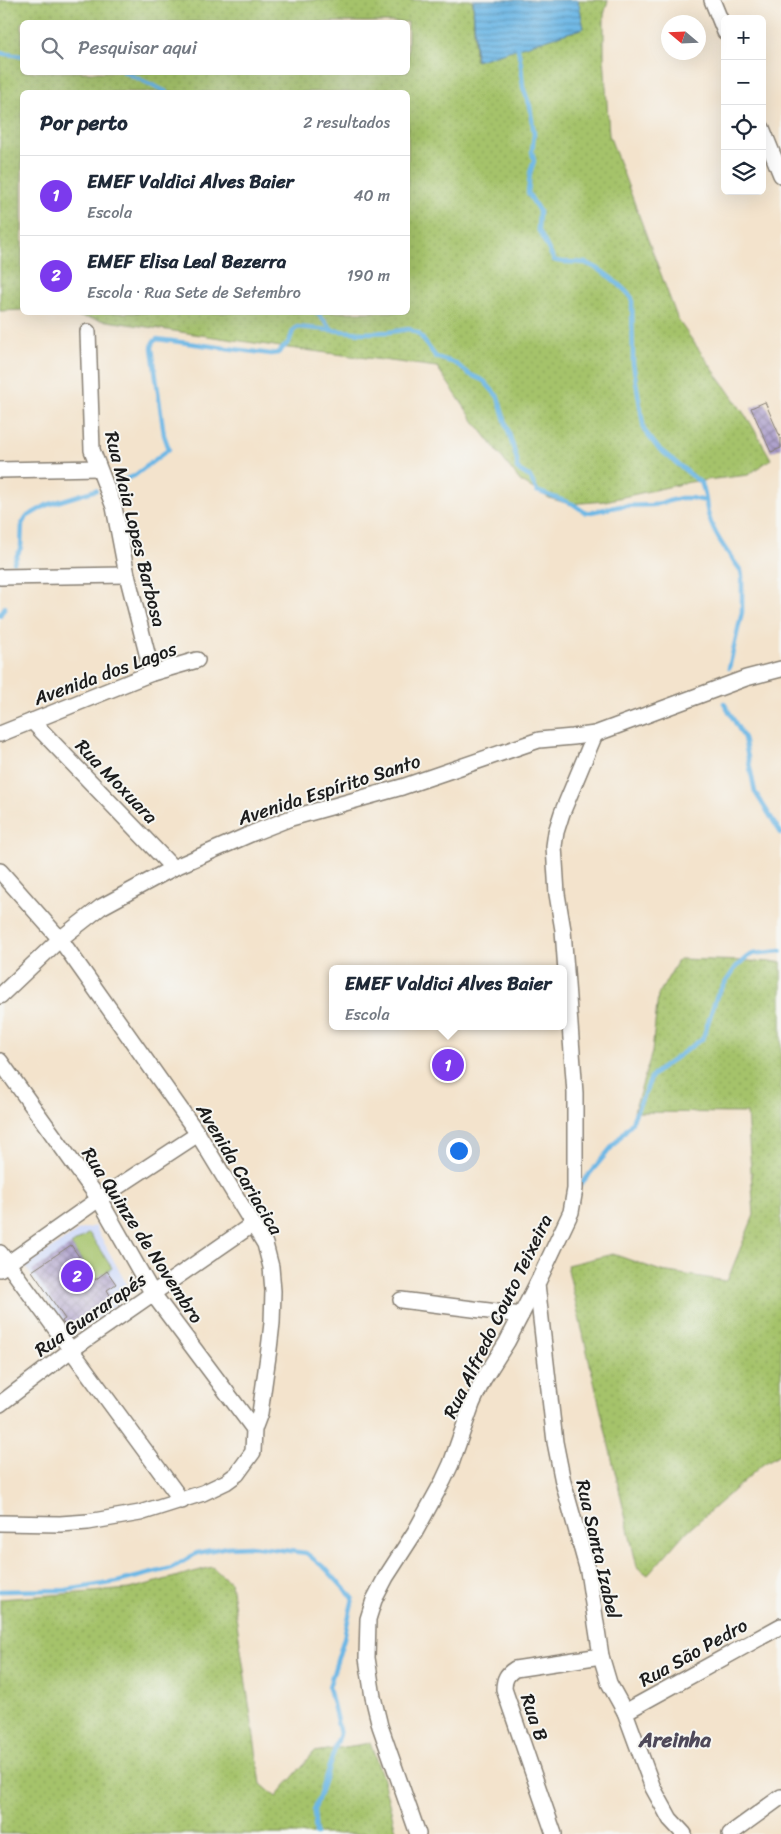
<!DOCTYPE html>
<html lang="pt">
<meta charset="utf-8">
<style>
:root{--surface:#fff;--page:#f6f6f7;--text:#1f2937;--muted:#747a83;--line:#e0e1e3;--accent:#7c3aed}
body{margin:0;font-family:Sriracha,sans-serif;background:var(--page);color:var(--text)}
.controls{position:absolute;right:15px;top:15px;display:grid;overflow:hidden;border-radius:8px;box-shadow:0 5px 20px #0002}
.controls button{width:45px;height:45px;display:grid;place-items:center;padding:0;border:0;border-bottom:1px solid var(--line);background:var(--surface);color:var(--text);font:25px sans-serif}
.compass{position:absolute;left:661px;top:15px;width:45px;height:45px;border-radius:50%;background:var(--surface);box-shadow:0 5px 20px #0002;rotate:289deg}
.you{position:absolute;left:458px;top:1150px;width:18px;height:18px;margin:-12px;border:4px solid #fff;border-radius:50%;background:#1a73e8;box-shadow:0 0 0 8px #1a73e833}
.badge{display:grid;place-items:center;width:32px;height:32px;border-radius:50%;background:var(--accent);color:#fff;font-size:16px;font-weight:700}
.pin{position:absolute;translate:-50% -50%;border:2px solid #fff;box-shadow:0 1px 5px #0006}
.popup{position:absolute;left:329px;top:965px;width:238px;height:65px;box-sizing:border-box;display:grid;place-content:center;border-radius:8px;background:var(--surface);filter:drop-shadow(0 1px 4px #0005);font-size:16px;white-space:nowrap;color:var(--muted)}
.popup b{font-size:19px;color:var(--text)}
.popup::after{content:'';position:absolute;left:50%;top:100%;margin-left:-10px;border:10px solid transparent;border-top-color:var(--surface)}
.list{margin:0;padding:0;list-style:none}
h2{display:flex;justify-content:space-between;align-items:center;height:65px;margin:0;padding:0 20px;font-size:21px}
h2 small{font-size:16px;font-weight:400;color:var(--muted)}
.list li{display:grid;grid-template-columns:32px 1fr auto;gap:15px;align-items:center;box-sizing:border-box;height:80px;padding:0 20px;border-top:1px solid var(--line)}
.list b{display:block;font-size:19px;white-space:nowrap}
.list p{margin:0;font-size:16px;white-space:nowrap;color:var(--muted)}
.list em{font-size:16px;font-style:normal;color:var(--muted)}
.icon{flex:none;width:28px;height:28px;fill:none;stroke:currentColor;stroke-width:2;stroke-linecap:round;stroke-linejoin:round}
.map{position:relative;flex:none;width:781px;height:1834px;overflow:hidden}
.search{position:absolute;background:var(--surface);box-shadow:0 5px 20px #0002;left:20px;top:20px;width:390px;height:55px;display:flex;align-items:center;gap:12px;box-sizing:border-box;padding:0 18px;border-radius:8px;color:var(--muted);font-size:19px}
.panel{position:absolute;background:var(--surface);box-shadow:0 5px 20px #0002;left:20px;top:90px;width:390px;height:225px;border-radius:8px}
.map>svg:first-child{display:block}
.built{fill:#cfdafa}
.grass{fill:url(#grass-dots);stroke:#607044;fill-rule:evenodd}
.pitch{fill:#a5c36b;stroke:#607044}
.water{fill:url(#water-rules);stroke:#446a80}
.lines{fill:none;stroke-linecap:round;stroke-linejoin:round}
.stream{stroke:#6db7e5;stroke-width:4.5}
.building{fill:url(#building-cross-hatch)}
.minor-casing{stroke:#888074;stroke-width:18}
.minor{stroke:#fff;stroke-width:15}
.labels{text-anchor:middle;stroke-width:4;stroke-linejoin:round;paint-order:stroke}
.street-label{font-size:19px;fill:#1c1c1c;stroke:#f6f6f2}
.quarter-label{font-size:21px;font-weight:bold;fill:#4e4959;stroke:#f6f6f2}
</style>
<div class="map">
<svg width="781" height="1834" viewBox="0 0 781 1834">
<defs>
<pattern id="grass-dots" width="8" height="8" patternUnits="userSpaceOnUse" patternTransform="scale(1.25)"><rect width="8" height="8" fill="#a5c36b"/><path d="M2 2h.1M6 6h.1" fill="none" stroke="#8da75c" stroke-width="1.8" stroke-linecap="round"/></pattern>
<pattern id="water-rules" width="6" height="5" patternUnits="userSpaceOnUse" patternTransform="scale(1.25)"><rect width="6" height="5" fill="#6db7e5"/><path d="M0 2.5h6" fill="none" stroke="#5994b9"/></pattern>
<pattern id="building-cross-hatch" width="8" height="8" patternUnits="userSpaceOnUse" patternTransform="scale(1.25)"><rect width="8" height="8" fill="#ab9dca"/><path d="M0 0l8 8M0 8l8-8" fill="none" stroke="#8a7fa3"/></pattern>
</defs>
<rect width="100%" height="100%" fill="#f6f6f2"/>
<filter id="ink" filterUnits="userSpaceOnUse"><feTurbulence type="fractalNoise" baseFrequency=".02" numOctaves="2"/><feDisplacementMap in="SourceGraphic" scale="10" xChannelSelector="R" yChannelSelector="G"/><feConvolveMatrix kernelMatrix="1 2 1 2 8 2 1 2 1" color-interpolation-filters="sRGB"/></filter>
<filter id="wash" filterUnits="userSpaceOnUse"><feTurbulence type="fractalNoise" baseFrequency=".0096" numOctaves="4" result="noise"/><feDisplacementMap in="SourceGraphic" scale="20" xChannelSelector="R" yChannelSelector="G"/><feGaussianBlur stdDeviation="1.12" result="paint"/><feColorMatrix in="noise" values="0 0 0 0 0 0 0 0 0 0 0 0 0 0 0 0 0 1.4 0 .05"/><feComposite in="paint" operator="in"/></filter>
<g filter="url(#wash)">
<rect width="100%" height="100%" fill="#f3e3cc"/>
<path class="built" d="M95 1226 127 1285 118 1304 95 1321 71 1336 25 1266 79 1230Z"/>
<g class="grass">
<path d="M0 0H473L475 60 583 28 578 0H608L604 15V55L609 135 678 320 750 422 771 459 748 475 690 482 605 501 569 504 549 498 520 481 474 421 437 367 281 347 54 313 408 312V92H22V310L0 311ZM22 22H408V72H22Z"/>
<path d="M679 959 781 962V1453L762 1465 683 1535 648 1575 637 1567 567 1265 613 1254 661 1271 727 1281 754 1215 747 1113 634 1112 652 1052 658 995Z"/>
<path d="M212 1567 231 1583 261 1784 276 1797 314 1752 370 1743 382 1776 397 1834H0V1599L130 1589Z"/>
</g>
<path class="pitch" d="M89 1233 112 1268 95 1280 71 1245Z"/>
<path class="water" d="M473 0H578L584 28 476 61Z"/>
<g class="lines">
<g class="stream">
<path d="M517 43 521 65 523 87 530 106 534 134 532 151 534 161 530 173 528 193 539 211 538 229 554 260C563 264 575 261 585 263 600 267 622 286 632 298L633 363 644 430 658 448 701 483C707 493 705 506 709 517 715 537 729 554 741 571L742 576V612L729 668"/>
<path d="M0 53 22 56"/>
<path d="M124 72 167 92"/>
<path d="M316 312 333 330"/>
<path d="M112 484 134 476 169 449 164 435 152 348 153 342 157 339 271 354 278 353 289 342 293 331 297 327 363 333 389 332 409 329 419 334 436 357 455 363 469 374 484 381 498 397 517 460V469L530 477 537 491 573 504 586 513 621 506 653 505 681 498H691L706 501"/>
<path d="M14 562 21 547 22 524 26 517 47 505 96 490"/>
<path d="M0 615 5 607"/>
<path d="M724 703 744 738 755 792 781 833"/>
<path d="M581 1184 631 1124 652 1076 659 1070 703 1038 717 995 736 967 747 957 753 954 781 951"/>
<path d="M0 1591 66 1590 117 1582 172 1568 197 1553 227 1547 250 1546 306 1553 326 1569 353 1598 344 1638 329 1687 340 1734 314 1811 316 1834"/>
</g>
</g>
<g id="blocks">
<g class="building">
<path d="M765 402 781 439V448L771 452 751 408Z"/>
<path d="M71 1245 95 1280 107 1271 116 1284 107 1290 113 1300 69 1332 62 1321 65 1319 32 1271Z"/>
</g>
</g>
</g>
<g filter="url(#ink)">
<use href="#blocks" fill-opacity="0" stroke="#888074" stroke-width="1"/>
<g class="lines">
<g class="minor-casing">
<g id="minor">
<path d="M712 0 725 32"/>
<path d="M762 128 781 175"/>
<path d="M88 332 92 450 114 507 127 575 152 673"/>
<path d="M0 470 98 468"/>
<path d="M0 577 127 575"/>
<path d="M32 721 173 868"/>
<path d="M0 734 152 673 197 660"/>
<path d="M0 871 60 939 198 1134 265 1244 271 1267 273 1291 272 1323 269 1349 260 1413 254 1429 253 1452 237 1474 226 1482 203 1493 140 1513 88 1522 60 1524 0 1523"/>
<path d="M0 996 60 939 101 907 173 868 253 833 291 818 402 787 539 740 573 737 595 734 746 678 781 669"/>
<path d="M0 1061 99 1199 153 1294 254 1429"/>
<path d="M0 1253 182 1501"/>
<path d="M0 1269 99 1199 198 1134"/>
<path d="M537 1284 555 1442 563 1482 588 1571 601 1656 609 1683 625 1712 653 1788 670 1819 684 1834"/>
<path d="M401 1300 521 1315"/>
<path d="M0 1404 71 1350 253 1224"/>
<path d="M625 1712 781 1626"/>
<path d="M418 1834 380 1726 373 1697 367 1658 368 1619 374 1600 386 1577 415 1532 443 1481 451 1464 472 1404 483 1380 507 1342 537 1284 571 1212 575 1189V1093L563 930 557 894 554 846 556 832 562 813 595 734"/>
<path d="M554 1834 504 1689C504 1679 507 1674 515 1669L601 1656"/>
<path d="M730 1834 781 1797"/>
</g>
</g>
<use href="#minor" class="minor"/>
</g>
</g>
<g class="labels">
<g class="street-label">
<text transform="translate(136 529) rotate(76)" y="7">Rua Maia Lopes Barbosa</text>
<text transform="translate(105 673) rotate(-20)" y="7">Avenida dos Lagos</text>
<text transform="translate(117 781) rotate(46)" y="7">Rua Moxuara</text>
<text transform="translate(329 789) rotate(-18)" y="7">Avenida Espírito Santo</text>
<text transform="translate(240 1169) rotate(59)" y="7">Avenida Cariacica</text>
<text transform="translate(143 1235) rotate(57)" y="7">Rua Quinze de Novembro</text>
<text transform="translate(90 1314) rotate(-35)" y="7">Rua Guararapés</text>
<text transform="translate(497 1316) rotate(-64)" y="7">Rua Alfredo Couto Teixeira</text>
<text transform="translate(599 1549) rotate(77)" y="7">Rua Santa Izabel</text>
<text transform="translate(693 1652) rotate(-29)" y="7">Rua São Pedro</text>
<text transform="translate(535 1717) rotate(71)" y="7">Rua B</text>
</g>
<g class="quarter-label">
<text x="675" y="1747">Areinha</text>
</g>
</g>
</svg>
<div class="controls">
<button>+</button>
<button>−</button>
<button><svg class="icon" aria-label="locate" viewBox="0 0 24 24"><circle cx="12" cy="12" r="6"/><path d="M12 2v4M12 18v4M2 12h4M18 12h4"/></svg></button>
<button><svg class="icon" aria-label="layers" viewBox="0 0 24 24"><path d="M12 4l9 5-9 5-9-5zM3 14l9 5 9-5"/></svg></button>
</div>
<svg class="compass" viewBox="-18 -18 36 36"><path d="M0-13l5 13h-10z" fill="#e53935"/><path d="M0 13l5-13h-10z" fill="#747a83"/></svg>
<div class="you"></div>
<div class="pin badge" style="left:448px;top:1065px">1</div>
<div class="popup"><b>EMEF Valdici Alves Baier</b>Escola</div>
<div class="pin badge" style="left:77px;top:1276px">2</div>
<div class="search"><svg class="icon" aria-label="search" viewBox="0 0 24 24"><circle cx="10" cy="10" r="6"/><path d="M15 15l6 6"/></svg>Pesquisar aqui</div>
<section class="panel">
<h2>Por perto<small>2 resultados</small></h2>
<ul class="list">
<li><span class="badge">1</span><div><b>EMEF Valdici Alves Baier</b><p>Escola</p></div><em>40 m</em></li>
<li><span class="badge">2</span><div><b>EMEF Elisa Leal Bezerra</b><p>Escola · Rua Sete de Setembro</p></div><em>190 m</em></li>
</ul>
</section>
</div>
